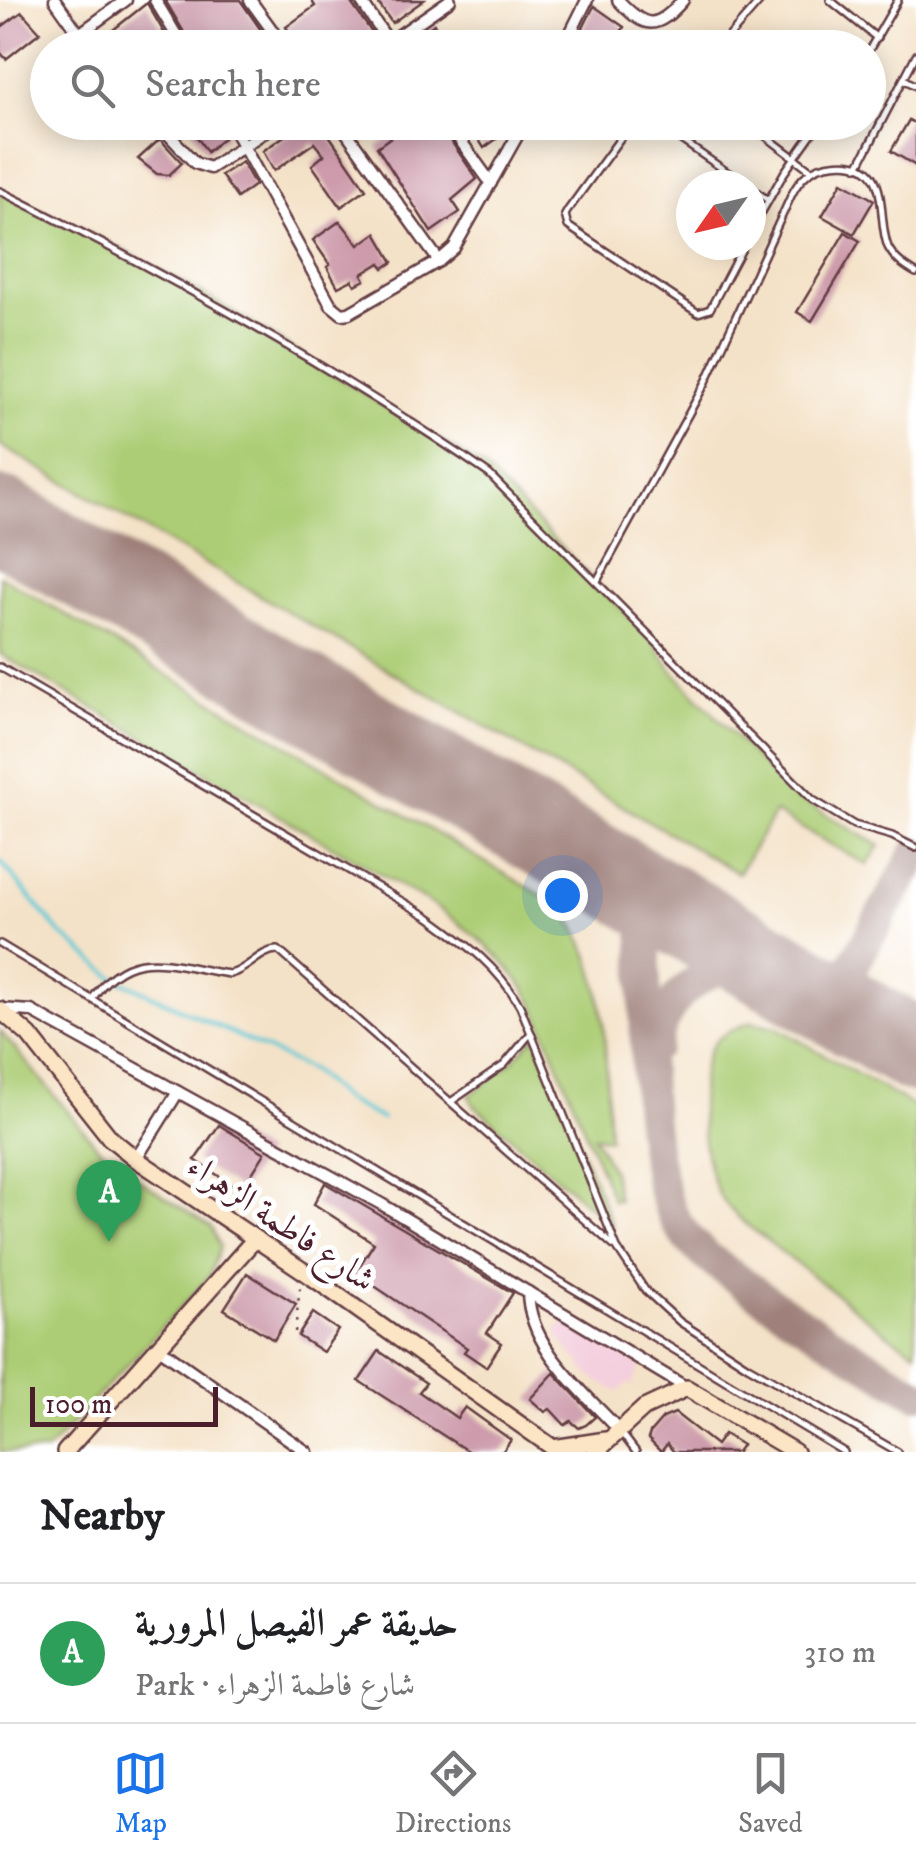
<!DOCTYPE html>
<meta charset="utf-8">
<style>
:root{--surface:#fff;--page:#f6f6f6;--text:#202124;--muted:#757577;--line:#e0e0e0;--accent:#1a73e8}
body{margin:0;font-family:"IM FELL DW Pica",Amiri,serif;background:var(--page);color:var(--text)}
.compass{position:absolute;left:676px;top:170px;width:90px;height:90px;border-radius:50%;background:var(--surface);box-shadow:0 5px 25px #0003;rotate:236deg}
.scale{position:absolute;left:30px;bottom:25px;width:188px;box-sizing:border-box;padding-left:10px;border:5px solid #4a1f2b;border-top:0;font-size:28px;line-height:35px;white-space:nowrap;color:#4a1f2b;-webkit-text-stroke:8px #fff;paint-order:stroke}
.you{position:absolute;left:562px;top:895px;width:35px;height:35px;margin:-25px;border:8px solid #fff;border-radius:50%;background:#1a73e8;box-shadow:0 0 0 15px #1a73e833}
.badge{display:grid;place-items:center;width:65px;height:65px;border-radius:50%;background:var(--accent);color:#fff;font-size:32px;font-weight:700}
.pin{position:absolute;translate:-50% -82px;filter:drop-shadow(0 2px 5px #0008)}
.pin::after{content:'';position:absolute;top:52px;width:35px;height:30px;background:inherit;clip-path:polygon(0 0,100% 0,50% 100%)}
.list{margin:0;padding:0;list-style:none}
h2{display:flex;justify-content:space-between;align-items:center;height:130px;margin:0;padding:0 40px;font-size:42px}
h2 small{font-size:32px;font-weight:400;color:var(--muted)}
.list li{display:grid;grid-template-columns:65px 1fr auto;gap:30px;align-items:center;box-sizing:border-box;height:140px;padding:0 40px;border-top:2px solid var(--line)}
.list b{display:block;font-size:38px;white-space:nowrap}
.list p{margin:0;font-size:32px;white-space:nowrap;color:var(--muted)}
.list em{font-size:32px;font-style:normal;color:var(--muted)}
.icon{flex:none;width:55px;height:55px;fill:none;stroke:currentColor;stroke-width:2;stroke-linecap:round;stroke-linejoin:round}
.map{position:relative;flex:none;width:916px;height:1452px;overflow:hidden}
.search{position:absolute;background:var(--surface);box-shadow:0 5px 25px #0003;left:30px;right:30px;top:30px;height:110px;display:flex;align-items:center;gap:25px;box-sizing:border-box;padding:0 35px;border-radius:55px;color:var(--muted);font-size:38px}
.sheet{height:270px;background:var(--surface)}
nav{display:flex;justify-content:space-around;align-items:center;box-sizing:border-box;height:140px;border-top:2px solid var(--line);background:var(--surface);font-size:28px;color:var(--muted)}
nav a{display:grid;justify-items:center;gap:5px}
nav .on{color:var(--accent)}
.map>svg:first-child{display:block}
.built{fill:#f4cfde}
.green{fill:#accd75;stroke:#7b7650;stroke-width:2.5}
.lines{fill:none;stroke-linecap:round;stroke-linejoin:round}
.stream{stroke:#5dc8d6;stroke-width:4}
.taxiway{stroke:#9f807a;stroke-width:32}
.runway{stroke:#9f807a;stroke-width:85}
.building{fill:#cd9bac}
.lane-casing{stroke:#643c43;stroke-width:10}
.street-casing{stroke:#643c43;stroke-width:15}
.secondary-casing{stroke:#643c43;stroke-width:20}
.path{stroke:#643c43;stroke-width:2.5;stroke-dasharray:2.5 8;stroke-linecap:butt}
.lane{stroke:#fff;stroke-width:5}
.street{stroke:#fff;stroke-width:10}
.secondary{stroke:#fce5c4;stroke-width:15}
.labels{text-anchor:middle;stroke-width:10;stroke-linejoin:round;paint-order:stroke}
.street-label{font-size:35px;fill:#4a1f2b;stroke:#fff}
</style>
<div class="map">
<svg width="916" height="1452" viewBox="0 0 916 1452">
<rect width="100%" height="100%" fill="#fff"/>
<filter id="ink" filterUnits="userSpaceOnUse"><feTurbulence type="fractalNoise" baseFrequency=".01" numOctaves="2"/><feDisplacementMap in="SourceGraphic" scale="20" xChannelSelector="R" yChannelSelector="G"/><feConvolveMatrix kernelMatrix="1 2 1 2 8 2 1 2 1" color-interpolation-filters="sRGB"/></filter>
<filter id="wash" filterUnits="userSpaceOnUse"><feTurbulence type="fractalNoise" baseFrequency=".0048" numOctaves="4" result="noise"/><feDisplacementMap in="SourceGraphic" scale="40" xChannelSelector="R" yChannelSelector="G"/><feGaussianBlur stdDeviation="2.25" result="paint"/><feColorMatrix in="noise" values="0 0 0 0 0 0 0 0 0 0 0 0 0 0 0 0 0 1.4 0 .05"/><feComposite in="paint" operator="in"/></filter>
<g filter="url(#wash)">
<rect width="100%" height="100%" fill="#f4e2c8"/>
<path class="built" d="M566 1321 641 1366 632 1385 628 1383 618 1392 591 1377 581 1366V1361L571 1355 556 1331Z"/>
<g class="green">
<path d="M0 191 125 251 199 291 483 467 652 640 672 670 789 793 880 846 867 865 775 813 738 873 0 445Z"/>
<path d="M0 576 558 905C613 963 604 1063 609 1138L594 1136 612 1171 618 1200 613 1201 533 1002C507 957 466 926 423 899L0 654Z"/>
<path d="M752 1022 775 1027 792 1036 916 1108V1352L890 1336 751 1228C739 1218 727 1208 719 1194 702 1165 692 1074 712 1046 721 1033 737 1027 752 1022Z"/>
<path d="M0 1031 97 1146 132 1175 211 1227 220 1247 209 1277 46 1452H0Z"/>
<path d="M534 1037 540 1049 613 1227 474 1105 469 1096 510 1064Z"/>
</g>
<g class="lines">
<path class="stream" d="M0 861 61 934 113 977 312 1071 343 1099 382 1119"/>
<g class="taxiway">
<path d="M645 894C646 973 637 1163 679 1226 694 1249 719 1266 741 1282 798 1322 856 1358 916 1393"/>
<path d="M832 1002 916 854"/>
<path d="M655 1046C668 990 701 973 752 956"/>
</g>
<path class="runway" d="M0 519 916 1051"/>
</g>
<g id="blocks">
<g class="building">
<path d="M165 0H240L263 33 244 48H193Z"/>
<path d="M311 0H349L375 37 361 48H300L286 27 315 6Z"/>
<path d="M376 0H424L392 23Z"/>
<path d="M147 3 173 48H112L103 38Z"/>
<path d="M594 6 624 27 622 30 644 48H578L575 44Z"/>
<path d="M22 12 40 32 6 59 0 52V28Z"/>
<path d="M434 24 452 48H415L411 42Z"/>
<path d="M909 120 916 124V166L891 151Z"/>
<path d="M187 122H221L227 135 207 152Z"/>
<path d="M304 122H320L366 189 341 207 312 165 324 155 314 143 274 171 263 151Z"/>
<path d="M412 122H438L477 179 452 200 460 212 431 232 377 147Z"/>
<path d="M475 122H504L509 130 484 148 470 126Z"/>
<path d="M160 139 182 163 169 175 157 174 138 159Z"/>
<path d="M242 162 255 185 237 198 221 175Z"/>
<path d="M842 182 874 200 854 234 822 216Z"/>
<path d="M340 221 359 245 376 233 393 262 384 268 380 263 362 274 365 280 355 285 352 280 338 287 327 267 330 265 313 240Z"/>
<path d="M845 232 860 241 812 321 797 312Z"/>
<path d="M219 1125 265 1153 241 1191 195 1160Z"/>
<path d="M325 1183 513 1293 487 1333 502 1343 486 1367 464 1352 467 1348 355 1273 374 1243 314 1204Z"/>
<path d="M247 1273 296 1304 274 1340 224 1309Z"/>
<path d="M313 1313 338 1330 323 1352 298 1336Z"/>
<path d="M379 1351 426 1383 419 1392 457 1418 465 1407 511 1440 502 1452H469L359 1381Z"/>
<path d="M554 1373 595 1417 586 1425 579 1428 571 1421 565 1425 550 1409 545 1412 530 1399Z"/>
<path d="M675 1413 716 1445 724 1434 742 1445 737 1452H674L667 1444 661 1452 648 1439 650 1433 663 1418Z"/>
</g>
</g>
</g>
<g filter="url(#ink)">
<use href="#blocks" fill-opacity="0" stroke="#643c43" stroke-width="2.5"/>
<g class="lines">
<g class="lane-casing">
<g id="lane">
<path d="M830 0 877 38"/>
<path d="M719 48 761 0"/>
<path d="M868 52 898 0"/>
<path d="M904 79 916 86"/>
<path d="M632 122 568 210 565 215 568 226 698 313 710 309 744 245"/>
<path d="M655 122 746 185"/>
<path d="M747 122 812 171"/>
<path d="M858 167 916 55"/>
<path d="M751 188 768 200"/>
<path d="M0 191C168 275 334 367 489 474L813 800 854 825 892 836 916 848"/>
<path d="M751 231 784 173 820 122"/>
<path d="M597 581 706 382 791 196C799 179 812 166 832 164 895 156 875 215 888 247 894 259 904 266 916 273"/>
<path d="M0 667 429 917C465 943 498 966 520 1006L617 1248 645 1290 680 1322 748 1366 898 1452"/>
<path d="M0 944 844 1452"/>
<path d="M92 999C131 941 174 967 230 974 248 970 260 950 278 950L614 1246"/>
<path d="M452 1101 504 1065 531 1033"/>
<path d="M623 1435 636 1452"/>
</g>
</g>
<g class="street-casing">
<g id="street">
<path d="M55 0 89 48"/>
<path d="M155 0 184 48"/>
<path d="M250 0 285 48"/>
<path d="M360 0 393 48"/>
<path d="M618 0C645 29 656 31 683 0"/>
<path d="M78 35 126 0"/>
<path d="M381 48 450 0"/>
<path d="M563 48 587 0"/>
<path d="M157 122 195 163 210 168 280 122"/>
<path d="M230 122 331 305 342 314 349 313 439 261 454 248 525 122"/>
<path d="M339 122 439 261"/>
<path d="M447 122 491 183"/>
<path d="M0 1009 31 1011 383 1205 687 1388"/>
<path d="M136 1159 178 1092"/>
<path d="M528 1292C529 1348 582 1390 618 1429"/>
<path d="M159 1348 307 1452"/>
</g>
</g>
<g class="secondary-casing">
<g id="secondary">
<path d="M0 1010 29 1035 110 1138 136 1159 302 1270 559 1452"/>
<path d="M553 1448 606 1440"/>
<path d="M65 1452 254 1240"/>
<path d="M596 1452 644 1408 687 1388 795 1452"/>
</g>
</g>
<path class="path" d="M295 1332 300 1286"/>
<use href="#lane" class="lane"/>
<use href="#street" class="street"/>
<use href="#secondary" class="secondary"/>
</g>
</g>
<g class="labels">
<g class="street-label">
<text transform="translate(282 1222) rotate(34)" y="12">شارع فاطمة الزهراء</text>
</g>
</g>
</svg>
<svg class="compass" viewBox="-18 -18 36 36"><path d="M0-13l5 13h-10z" fill="#e53935"/><path d="M0 13l5-13h-10z" fill="#757577"/></svg>
<div class="scale">100 m</div>
<div class="you"></div>
<div class="pin badge" style="left:109px;top:1242px;background:#2e9e5b">A</div>
<div class="search"><svg class="icon" aria-label="search" viewBox="0 0 24 24"><circle cx="10" cy="10" r="6"/><path d="M15 15l6 6"/></svg>Search here</div>
</div>
<section class="sheet">
<h2>Nearby<small></small></h2>
<ul class="list">
<li><span class="badge" style="background:#2e9e5b">A</span><div><b>حديقة عمر الفيصل المرورية</b><p>Park · شارع فاطمة الزهراء</p></div><em>310 m</em></li>
</ul>
</section>
<nav>
<a class="on"><svg class="icon" aria-label="map" viewBox="0 0 24 24"><path d="M3 6l6-2 6 2 6-2v14l-6 2-6-2-6 2zM9 4v14M15 6v14"/></svg>Map</a>
<a><svg class="icon" aria-label="directions" viewBox="0 0 24 24"><path d="M12 3l9 9-9 9-9-9zM9 14v-3h6M13 9l2 2-2 2"/></svg>Directions</a>
<a><svg class="icon" aria-label="saved" viewBox="0 0 24 24"><path d="M7 4h10v16l-5-4-5 4z"/></svg>Saved</a>
</nav>
